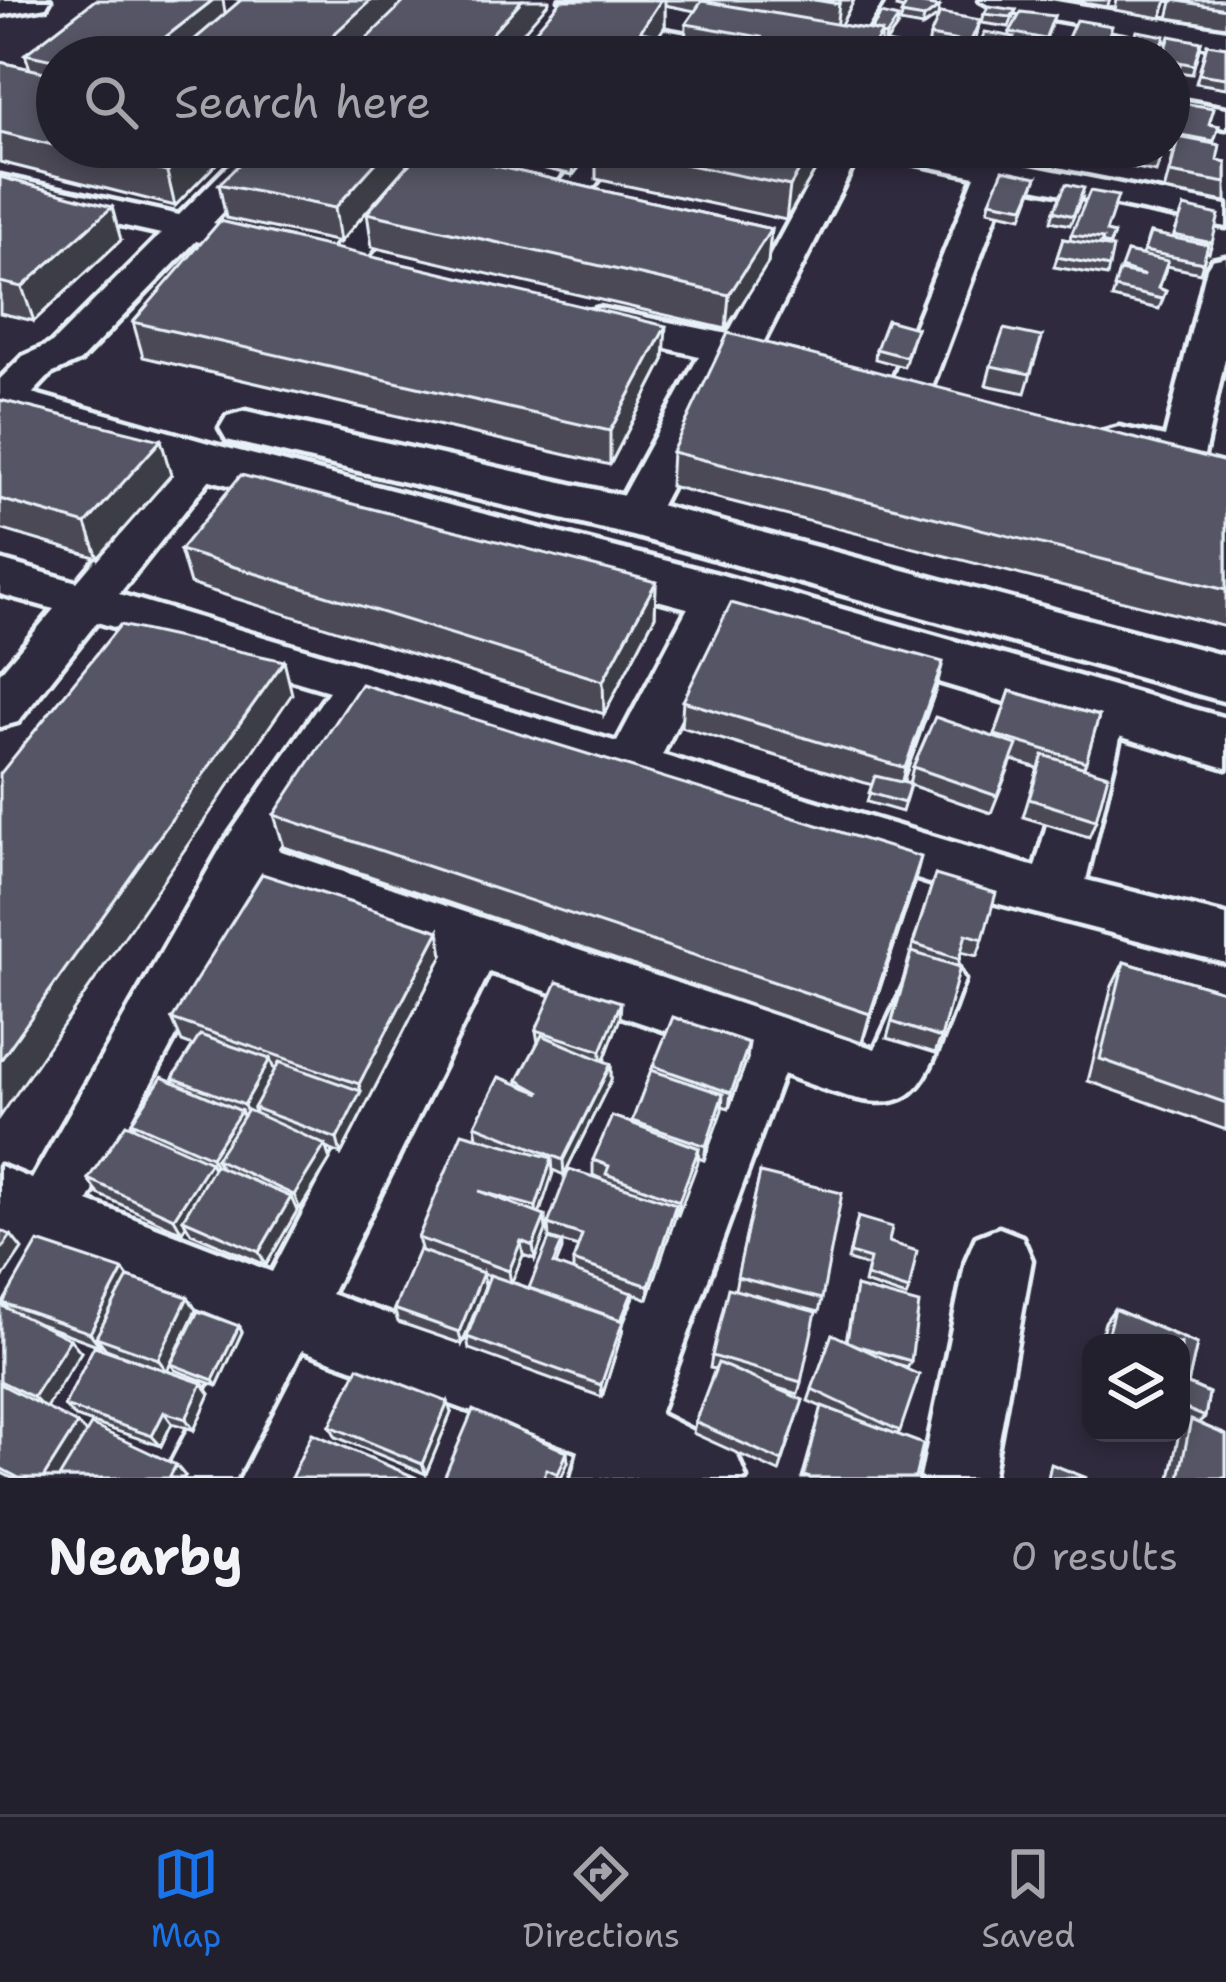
<!DOCTYPE html>
<style>
:root{--surface:#23202e;--page:#2f2d3a;--text:#f1f3f6;--muted:#a3a3aa;--line:#403e4a;--accent:#1a73e8}
body{margin:0;font-family:"Shantell Sans",sans-serif;background:var(--page);color:var(--text)}
.controls{position:absolute;right:36px;bottom:36px;display:grid;overflow:hidden;border-radius:24px;box-shadow:0 6px 18px #0003}
.controls button{width:108px;height:108px;display:grid;place-items:center;padding:0;border:0;border-bottom:3px solid var(--line);background:var(--surface);color:var(--text);font:60px sans-serif}
.list{margin:0;padding:0;list-style:none}
h2{display:flex;justify-content:space-between;align-items:center;height:156px;margin:0;padding:0 48px;font-size:51px}
h2 small{font-size:39px;font-weight:400;color:var(--muted)}
.icon{flex:none;width:66px;height:66px;fill:none;stroke:currentColor;stroke-width:2;stroke-linecap:round;stroke-linejoin:round}
.map{position:relative;flex:none;width:1226px;height:1478px;overflow:hidden}
.search{position:absolute;background:var(--surface);box-shadow:0 6px 18px #0003;left:36px;right:36px;top:36px;height:132px;display:flex;align-items:center;gap:30px;box-sizing:border-box;padding:0 42px;border-radius:66px;color:var(--muted);font-size:45px}
.sheet{height:336px;background:var(--surface)}
nav{display:flex;justify-content:space-around;align-items:center;box-sizing:border-box;height:168px;border-top:3px solid var(--line);background:var(--surface);font-size:33px;color:var(--muted)}
nav a{display:grid;justify-items:center;gap:6px}
nav .on{color:var(--accent)}
.map>svg:first-child{display:block}
.lines{fill:none;stroke-linecap:round;stroke-linejoin:round}
.minor-casing{stroke:#e8f1f8;stroke-width:9}
.tertiary-casing{stroke:#e8f1f8;stroke-width:9}
.minor{fill:#2f2a3d;fill-rule:evenodd}
.tertiary{fill:#2f2a3d;fill-rule:evenodd}
.wall{fill:#4b4957;stroke:#e8f1f8;stroke-width:3}
.shaded-wall{fill:#3d3c47;stroke:#e8f1f8;stroke-width:3}
.building{fill:#575565;stroke:#e8f1f8;stroke-width:3}
</style>
<div class="map">
<svg width="1226" height="1478" viewBox="0 0 1226 1478">
<rect width="100%" height="100%" fill="#2f2a3d"/>
<filter id="ink" filterUnits="userSpaceOnUse"><feTurbulence type="fractalNoise" baseFrequency=".00833" numOctaves="2"/><feDisplacementMap in="SourceGraphic" scale="24" xChannelSelector="R" yChannelSelector="G"/><feConvolveMatrix kernelMatrix="1 2 1 2 8 2 1 2 1" color-interpolation-filters="sRGB"/></filter>
<g filter="url(#ink)">
<g class="lines">
<g class="minor-casing">
<g id="minor">
<path d="M0 0H50L46 7 0 15Z"/>
<path d="M168 0H234L259 5 264 12 248 21 172 7Z"/>
<path d="M560 0H628L830 36 852 0H884L859 41 907 50 911 57H836L576 9Z"/>
<path d="M980 0H1050L1226 30V50L996 9Z"/>
<path d="M1169 98 1226 108V128L1169 118Z"/>
<path d="M247 147H284L213 223 289 240 295 248 289 256 276 259 196 241 80 361 51 374 17 410 0 414V379L23 356 52 343 161 234 0 198V176L179 215Z"/>
<path d="M423 147H459L356 270H330L324 262 330 254Z"/>
<path d="M589 147H625L587 195H561L556 187Z"/>
<path d="M829 147H863L762 345 799 354 805 363 799 372 785 376 735 364 649 528 633 532 617 528 611 517 699 356 585 328 579 320 585 312 599 308 728 334Z"/>
<path d="M864 147H934L1226 205V227L1008 183 930 392 924 401 909 405 894 401 888 392 975 176 869 154Z"/>
<path d="M1226 257V354L1204 455 1197 465 1182 469 1104 451 1098 441 1104 431 1119 427 1165 437 1207 268 1212 260Z"/>
<path d="M203 446 218 450 225 460 119 594 617 742 701 583 718 578 735 583 742 595 662 755 1035 867 1084 695 1102 690 1120 695 1127 709 1086 880 1226 915V963L973 897 373 704 278 850 875 1049 915 962 935 955 955 962 964 980C916 1107 922 1128 783 1074L659 1414 736 1453 746 1478H572L579 1451 302 1350 236 1478H163L242 1326 60 1252 23 1308 0 1318V1166L32 1179 223 844 329 691 97 622 18 722 0 727V673L54 609 0 594V560L77 582 188 450ZM255 888 439 954 272 1272 88 1201ZM489 972 732 1053 599 1389 331 1294Z"/>
<path d="M999 1228 1022 1237 1032 1260 992 1478H921L966 1260 976 1237Z"/>
</g>
</g>
<g class="tertiary-casing">
<g id="tertiary">
<path d="M0 384 212 444 718 574 1226 718V768L717 616 184 473 0 417Z"/>
<path d="M246 411 633 498 1226 656V702L633 536 227 440 220 428 227 416Z"/>
</g>
</g>
<use href="#minor" class="minor"/>
<use href="#tertiary" class="tertiary"/>
</g>
<g class="wall">
<path d="M561 0H854L841 25 871 30 897 27 884 45 880 44 879 57H685L686 24 695 11 665 5V26Z"/>
<path d="M897 0H928L926 5 939 7 938 16 922 27 900 23 904 9 896 7Z"/>
<path d="M1066 0H1110L1107 7Z"/>
<path d="M1117 0H1226V27L1168 18 1172 2 1167 1 1161 18 1115 10Z"/>
<path d="M549 2 57 57V147H231L175 206 0 162V62L30 69 25 54 225 14Z"/>
<path d="M1016 10 1009 27 982 23 984 14Z"/>
<path d="M1054 16 1043 48 1013 42 1007 57H975L976 52 1010 36V32Z"/>
<path d="M980 20 976 38 968 57H946L927 54 930 36Z"/>
<path d="M1112 26 1083 55 1064 51 1066 42Z"/>
<path d="M1201 42 1192 74 1178 72 1171 95H1169V57Z"/>
<path d="M1207 44 1226 47V88L1196 83Z"/>
<path d="M1169 100 1209 124 1219 126 1213 143 1217 160 1226 162V202L1164 191 1174 153 1169 152 1174 137 1169 136Z"/>
<path d="M423 147 340 242 226 218 219 184Z"/>
<path d="M424 147H595L573 175 502 159 503 168 771 229 768 263 726 329 372 247 367 213Z"/>
<path d="M596 147H829L786 220 596 179Z"/>
<path d="M1031 147H1081L1076 157Z"/>
<path d="M1095 147H1164L1156 172 1092 159Z"/>
<path d="M0 177 121 240 34 321 0 313Z"/>
<path d="M1037 177 1022 217 988 210 990 201Z"/>
<path d="M1082 198 1070 225 1051 221 1054 211Z"/>
<path d="M1184 207 1212 243 1209 253 1206 252 1200 273 1167 266 1159 288 1166 291 1159 309 1112 298 1127 252 1142 255 1150 233 1173 238Z"/>
<path d="M1106 232 1114 234 1109 248V267L1107 276 1054 267 1063 239 1070 240 1071 235Z"/>
<path d="M133 322 664 360 610 465 143 357Z"/>
<path d="M916 328 904 367 875 359 876 349Z"/>
<path d="M1042 337 1025 393 986 385 991 366Z"/>
<path d="M0 400 171 475 98 558 0 529Z"/>
<path d="M672 452 1226 462V627L670 486Z"/>
<path d="M180 550 656 582 655 616 604 714 190 584Z"/>
<path d="M936 689 903 782 909 784 913 767 994 737 1010 691 1099 716 1084 767 1096 820 1089 837 1023 817 1038 768 1012 760 991 813 910 785 902 812 867 802 872 785 681 727 683 701Z"/>
<path d="M274 815 913 888 862 1043 284 847Z"/>
<path d="M935 875 983 939 977 956 961 952 941 1038 935 1053 887 1038 913 944Z"/>
<path d="M443 955 341 1154 326 1148 330 1160 300 1209 295 1207 297 1211 266 1265 191 1233 186 1225 182 1232 98 1194 88 1179 136 1129 132 1122 175 1083 173 1078 193 1046 182 1042 172 1019Z"/>
<path d="M1124 962 1226 992V1130L1088 1081 1112 986Z"/>
<path d="M620 1018 604 1061 611 1064V1080L564 1175 553 1170 539 1214 546 1230 535 1259 523 1255 512 1282 529 1288 562 1243V1250L556 1265 573 1272V1261L578 1247 549 1238 548 1224 606 1181 593 1175V1160L632 1123 653 1066 747 1059 729 1108 722 1106 704 1160 698 1158 678 1215 675 1214 648 1299 632 1293V1299L623 1323 622 1333 602 1397 469 1349 467 1337 490 1276 483 1274 485 1286 462 1344 398 1322 394 1309 422 1252 418 1238 477 1137 475 1125 518 1084V1080L538 1043 536 1030Z"/>
<path d="M760 1173 822 1299 819 1312 777 1301 801 1382 798 1394 770 1386 803 1400 779 1472 693 1433 695 1422 715 1369 710 1368 712 1356 735 1289Z"/>
<path d="M858 1217 889 1242 909 1290 906 1297 864 1283 868 1266 848 1260Z"/>
<path d="M123 1270 128 1277 188 1297 196 1310 167 1371 202 1383 210 1394 194 1430 172 1423 161 1446 75 1417 64 1406 149 1365 106 1349 101 1343 100 1346 40 1324 81 1352 45 1408 86 1433 185 1476 183 1478H12L0 1472V1305L9 1309 3 1303Z"/>
<path d="M856 1287 911 1361 908 1367 893 1363 919 1375 898 1434 915 1478H802L822 1407 808 1401 832 1334 846 1341Z"/>
<path d="M1114 1309 1197 1344 1188 1384 1209 1393 1205 1417 1198 1423 1226 1435V1478H1170L1179 1433H1181V1429L1186 1425 1181 1423V1343H1099L1105 1322Z"/>
<path d="M239 1326 242 1332 217 1386 175 1370 171 1364Z"/>
<path d="M451 1413 426 1474 336 1437 330 1426Z"/>
<path d="M568 1462 561 1478H444Z"/>
</g>
<g class="shaded-wall">
<path d="M213 0H223L226 19 179 57H140Z"/>
<path d="M371 0H408L349 57H309Z"/>
<path d="M522 0H549V2L502 57H471Z"/>
<path d="M661 0H665V26L658 37 657 57H639L640 32Z"/>
<path d="M841 0H854L835 36 839 4Z"/>
<path d="M939 7 938 16 922 27 924 18Z"/>
<path d="M898 18 897 27 884 45 886 36Z"/>
<path d="M980 20 976 38 967 57 970 43Z"/>
<path d="M882 32 879 57H867Z"/>
<path d="M193 147 232 148 175 206 167 172Z"/>
<path d="M390 147H423L340 242 335 208Z"/>
<path d="M572 147H595L573 175Z"/>
<path d="M813 147H829L786 220 790 186Z"/>
<path d="M502 150 504 184 491 165Z"/>
<path d="M112 207 121 240 34 321 22 287Z"/>
<path d="M771 229 768 263 726 329 729 295Z"/>
<path d="M666 326 664 360 610 465V431Z"/>
<path d="M161 440 171 475 98 558 86 524Z"/>
<path d="M656 582 655 616 604 714 603 681Z"/>
<path d="M284 661 292 694 0 1117V1061Z"/>
<path d="M943 662 936 689 899 793 905 768Z"/>
<path d="M921 857 913 888 862 1043 870 1014Z"/>
<path d="M439 931 443 955 341 1154 337 1139 361 1091 359 1084Z"/>
<path d="M621 1002 620 1018 601 1067V1051Z"/>
<path d="M749 1043 747 1059 729 1108 731 1093Z"/>
<path d="M270 1059 276 1075 254 1108 255 1112 250 1120 244 1105Z"/>
<path d="M611 1064V1080L564 1175 563 1160Z"/>
<path d="M723 1094 722 1110 704 1160 706 1146Z"/>
<path d="M241 1111 247 1126 216 1159 221 1168 219 1172 211 1157Z"/>
<path d="M325 1145 330 1160 300 1209 294 1195Z"/>
<path d="M699 1148 698 1162 678 1215 679 1201Z"/>
<path d="M552 1158 553 1173 537 1221 536 1207Z"/>
<path d="M210 1162 217 1177 183 1219 186 1225 182 1232 174 1218Z"/>
<path d="M291 1197 297 1211 266 1265 259 1252Z"/>
<path d="M676 1204 675 1218 648 1299 649 1286Z"/>
<path d="M545 1216 546 1230 535 1259 533 1246Z"/>
<path d="M11 1235 22 1249 4 1276 0 1271V1251Z"/>
<path d="M521 1241 523 1255 511 1284 509 1271Z"/>
<path d="M123 1270 132 1283 96 1337 101 1343 100 1346 90 1333Z"/>
<path d="M483 1273 485 1286 462 1344 459 1332Z"/>
<path d="M632 1293V1299L623 1323 622 1333 602 1397 601 1385 620 1324Z"/>
<path d="M188 1297 196 1310 167 1371 158 1359Z"/>
<path d="M239 1326 242 1332 217 1386 213 1380Z"/>
<path d="M70 1339 81 1352 45 1409 33 1397Z"/>
<path d="M202 1383 210 1394 194 1430 186 1419Z"/>
<path d="M448 1402 451 1413 426 1474 422 1464Z"/>
<path d="M164 1412 172 1423 161 1446 152 1436Z"/>
<path d="M77 1424 88 1435 61 1478H43Z"/>
<path d="M567 1452 568 1462 561 1478H558V1474Z"/>
<path d="M176 1465 185 1476 183 1478H169Z"/>
</g>
<g class="building">
<path d="M95 0H213L140 57H57V61L25 54Z"/>
<path d="M241 0H371L309 57H174Z"/>
<path d="M406 0H522L471 57H348Z"/>
<path d="M561 0H661L640 32 658 35 642 57H513Z"/>
<path d="M815 0H841L839 4Z"/>
<path d="M908 0H925L922 4 939 7 924 18 901 14Z"/>
<path d="M1173 0H1226V9Z"/>
<path d="M702 1 882 32 867 57H749L761 37 686 24Z"/>
<path d="M989 6 1016 10 1011 17 984 14Z"/>
<path d="M1021 12 1054 16 1045 39 1010 32Z"/>
<path d="M940 13 980 20 970 43 930 36Z"/>
<path d="M881 14 898 18 886 36 881 35 882 32 871 30Z"/>
<path d="M1076 20 1112 26 1103 51 1106 52 1104 57H1082L1088 46 1066 42Z"/>
<path d="M1137 31 1165 36 1157 57 1128 53Z"/>
<path d="M985 32 1014 37 1005 57 976 52Z"/>
<path d="M1170 36 1201 42 1194 65 1169 60V57H1163Z"/>
<path d="M1207 44 1226 47V78L1199 74Z"/>
<path d="M0 62 57 75V146L0 132Z"/>
<path d="M1169 63 1180 65 1174 86 1169 85Z"/>
<path d="M1169 101 1214 108 1209 124 1219 126 1214 141 1175 134 1180 118 1169 116Z"/>
<path d="M1178 137 1220 145 1217 160 1226 162V183L1170 173Z"/>
<path d="M63 147H193L167 172Z"/>
<path d="M257 147H390L335 208 219 184Z"/>
<path d="M424 147H488L502 150 491 165 771 229 729 295 367 213Z"/>
<path d="M602 147H813L790 186Z"/>
<path d="M1129 147H1163L1161 153Z"/>
<path d="M1003 170 1037 177 1024 207 990 201Z"/>
<path d="M0 177 112 207 22 287 0 282Z"/>
<path d="M1066 184 1084 188 1073 216 1054 211Z"/>
<path d="M1090 191 1118 196 1106 232 1114 234 1109 245 1101 243 1103 239 1071 235Z"/>
<path d="M1184 207 1219 215 1212 243 1174 235Z"/>
<path d="M220 221 666 326 610 431 133 322Z"/>
<path d="M1150 233 1208 245 1203 263 1144 251Z"/>
<path d="M1063 239 1113 248 1109 267 1057 257Z"/>
<path d="M1127 252 1168 261 1158 288 1166 291 1162 299 1114 288 1119 271 1145 276 1121 268Z"/>
<path d="M887 320 916 328 906 357 876 349Z"/>
<path d="M1004 329 1042 337 1030 374 991 366Z"/>
<path d="M728 333 1226 462V590L672 452Z"/>
<path d="M0 400 161 440 86 524 0 499Z"/>
<path d="M241 475 656 582 603 681 180 550Z"/>
<path d="M731 603 943 662 905 768 683 701Z"/>
<path d="M120 625 284 661 0 1061V774Z"/>
<path d="M361 684 921 857 870 1014 274 815Z"/>
<path d="M1010 691 1099 716 1086 762 995 735Z"/>
<path d="M935 717 1017 745 997 796 913 767Z"/>
<path d="M1043 755 1108 775 1096 820 1029 799Z"/>
<path d="M875 776 910 784 904 803 869 793Z"/>
<path d="M262 874 439 931 359 1084 172 1019Z"/>
<path d="M935 875 996 893 983 939 966 934 959 959 913 944Z"/>
<path d="M912 952 960 967 941 1038 892 1022Z"/>
<path d="M1124 962 1226 992V1103L1100 1059Z"/>
<path d="M557 982 621 1002 601 1051 536 1030Z"/>
<path d="M673 1017 749 1043 731 1093 653 1066Z"/>
<path d="M200 1035 270 1059 244 1105 173 1078Z"/>
<path d="M542 1035 611 1064 563 1160 475 1125 499 1077 541 1093 518 1080Z"/>
<path d="M279 1062 361 1091 337 1139 254 1108Z"/>
<path d="M651 1070 723 1094 706 1146 632 1121Z"/>
<path d="M162 1077 241 1111 211 1157 132 1122Z"/>
<path d="M248 1110 325 1145 294 1195 216 1159Z"/>
<path d="M612 1116 699 1148 679 1201 606 1174 609 1166 593 1160Z"/>
<path d="M126 1124 210 1162 174 1218 88 1179Z"/>
<path d="M462 1133 552 1158 536 1207 479 1191 545 1216 533 1246 521 1241 509 1271 418 1238Z"/>
<path d="M215 1165 291 1197 259 1252 183 1219Z"/>
<path d="M569 1169 676 1204 649 1286 573 1261 582 1235 548 1224Z"/>
<path d="M760 1173 842 1193 822 1299 737 1277Z"/>
<path d="M858 1217 892 1227 889 1242 917 1251 909 1290 866 1276 870 1259 850 1253Z"/>
<path d="M0 1230 11 1235 0 1251Z"/>
<path d="M549 1239 562 1243 553 1264 632 1293 621 1320 529 1288Z"/>
<path d="M38 1242 123 1270 90 1333 3 1303Z"/>
<path d="M419 1250 483 1273 459 1332 394 1309Z"/>
<path d="M490 1275 623 1321 601 1385 467 1337Z"/>
<path d="M128 1277 188 1297 158 1359 96 1337Z"/>
<path d="M856 1287 919 1304 911 1361 858 1346 847 1341Z"/>
<path d="M728 1288 816 1312 801 1382 712 1356Z"/>
<path d="M0 1305 70 1339 33 1397 0 1381Z"/>
<path d="M1114 1309 1197 1344 1188 1384 1209 1393 1205 1417 1181 1407V1343H1125L1126 1341 1108 1333Z"/>
<path d="M198 1311 239 1326 213 1380 171 1364Z"/>
<path d="M832 1334 919 1375 900 1431 812 1389Z"/>
<path d="M94 1346 202 1383 186 1419 164 1412 152 1436 64 1406Z"/>
<path d="M718 1363 803 1400 782 1461 695 1422Z"/>
<path d="M358 1367 448 1402 422 1464 330 1426Z"/>
<path d="M0 1384 77 1424 43 1478H19L0 1468Z"/>
<path d="M822 1406 923 1444 915 1478H810L804 1476Z"/>
<path d="M473 1410 567 1452 558 1474 547 1469 543 1478H444Z"/>
<path d="M1191 1420 1226 1435V1478H1179Z"/>
<path d="M91 1425 176 1465 169 1478H59Z"/>
<path d="M312 1433 417 1478H291Z"/>
<path d="M1051 1464 1087 1478H1048Z"/>
</g>
</g>
</svg>
<div class="controls">
<button><svg class="icon" aria-label="layers" viewBox="0 0 24 24"><path d="M12 4l9 5-9 5-9-5zM3 14l9 5 9-5"/></svg></button>
</div>
<div class="search"><svg class="icon" aria-label="search" viewBox="0 0 24 24"><circle cx="10" cy="10" r="6"/><path d="M15 15l6 6"/></svg>Search here</div>
</div>
<section class="sheet">
<h2>Nearby<small>0 results</small></h2>
<ul class="list">
</ul>
</section>
<nav>
<a class="on"><svg class="icon" aria-label="map" viewBox="0 0 24 24"><path d="M3 6l6-2 6 2 6-2v14l-6 2-6-2-6 2zM9 4v14M15 6v14"/></svg>Map</a>
<a><svg class="icon" aria-label="directions" viewBox="0 0 24 24"><path d="M12 3l9 9-9 9-9-9zM9 14v-3h6M13 9l2 2-2 2"/></svg>Directions</a>
<a><svg class="icon" aria-label="saved" viewBox="0 0 24 24"><path d="M7 4h10v16l-5-4-5 4z"/></svg>Saved</a>
</nav>
